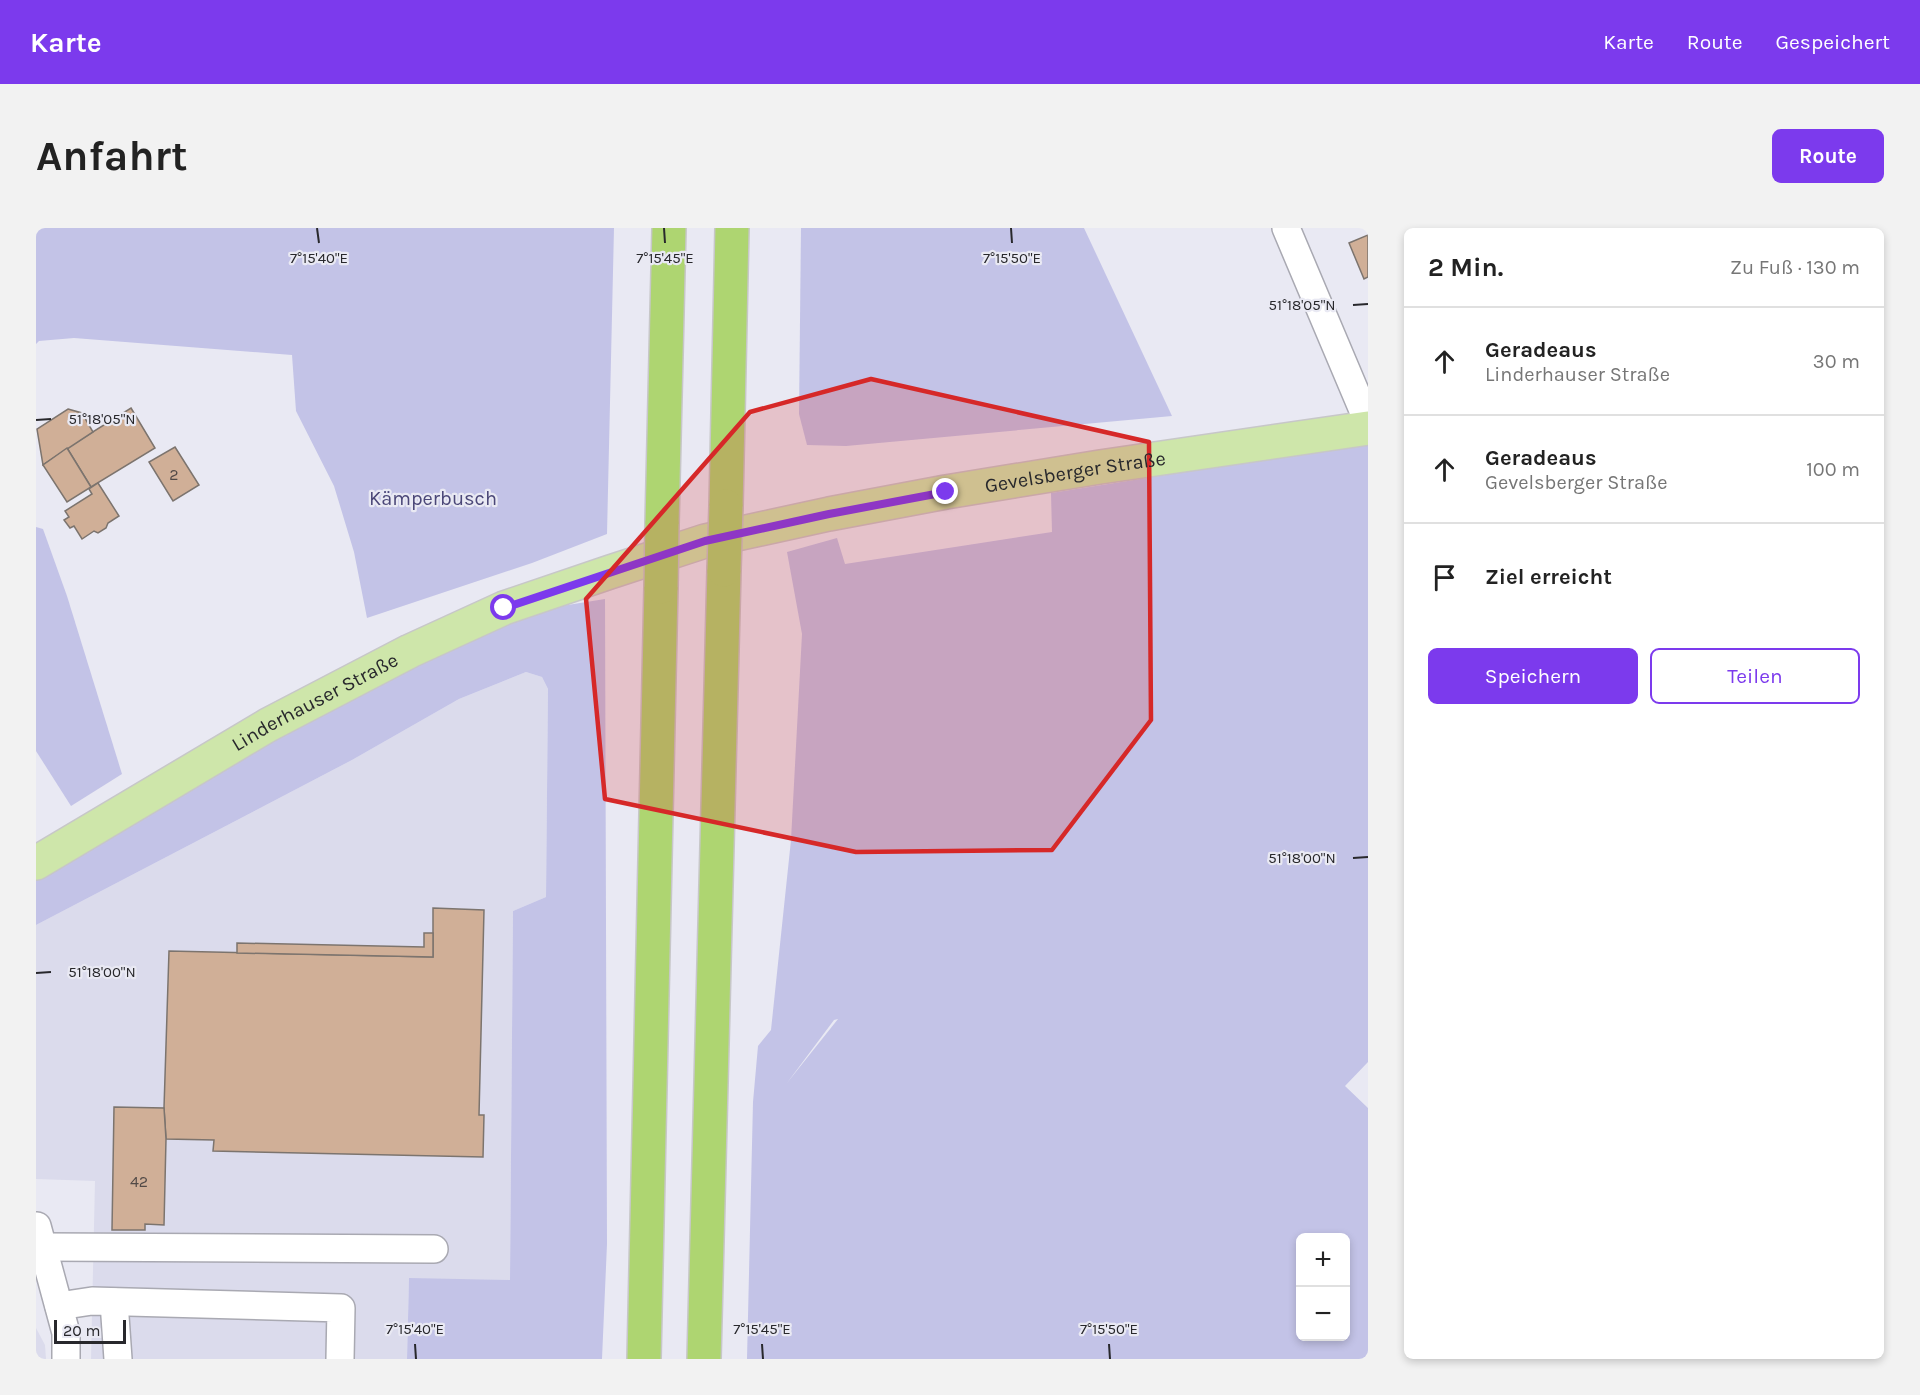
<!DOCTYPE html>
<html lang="de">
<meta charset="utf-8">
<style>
:root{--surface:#fff;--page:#f2f2f2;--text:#222;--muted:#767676;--line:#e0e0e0;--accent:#7c3aed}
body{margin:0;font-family:Karla,sans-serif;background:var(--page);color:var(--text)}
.controls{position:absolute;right:18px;bottom:18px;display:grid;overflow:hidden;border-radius:9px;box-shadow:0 3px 9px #0003}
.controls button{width:54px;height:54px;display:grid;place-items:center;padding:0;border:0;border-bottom:2px solid var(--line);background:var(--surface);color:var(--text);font:30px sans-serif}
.scale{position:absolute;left:18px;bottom:15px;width:72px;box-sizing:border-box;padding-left:6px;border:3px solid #28282c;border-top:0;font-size:16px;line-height:21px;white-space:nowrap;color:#28282c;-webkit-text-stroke:4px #e9e9f3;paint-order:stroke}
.stop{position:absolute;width:18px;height:18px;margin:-14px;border:4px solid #7c3aed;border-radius:50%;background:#fff}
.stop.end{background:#7c3aed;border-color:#fff;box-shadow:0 2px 6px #0008}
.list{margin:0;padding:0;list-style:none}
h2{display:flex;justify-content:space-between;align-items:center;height:78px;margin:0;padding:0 24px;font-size:26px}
h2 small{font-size:20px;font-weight:400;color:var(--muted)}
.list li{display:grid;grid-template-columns:39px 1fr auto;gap:18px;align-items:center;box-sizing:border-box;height:108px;padding:0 24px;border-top:2px solid var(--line)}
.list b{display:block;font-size:22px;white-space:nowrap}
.list p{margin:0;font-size:20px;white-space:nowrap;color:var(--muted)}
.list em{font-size:20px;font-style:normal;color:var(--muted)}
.actions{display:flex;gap:12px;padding:18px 24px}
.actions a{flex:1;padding:14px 0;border:2px solid var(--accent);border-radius:9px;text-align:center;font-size:21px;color:var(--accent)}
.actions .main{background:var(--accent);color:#fff}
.icon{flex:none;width:33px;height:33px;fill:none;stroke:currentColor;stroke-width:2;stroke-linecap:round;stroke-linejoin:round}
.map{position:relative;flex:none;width:1332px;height:1131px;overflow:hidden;border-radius:9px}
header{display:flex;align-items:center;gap:36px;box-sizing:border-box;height:84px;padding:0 30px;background:var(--accent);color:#fff}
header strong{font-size:28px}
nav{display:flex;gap:33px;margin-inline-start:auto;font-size:21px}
.intro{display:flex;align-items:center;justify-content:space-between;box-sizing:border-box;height:144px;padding:0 36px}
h1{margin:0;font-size:42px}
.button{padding:15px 27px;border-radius:9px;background:var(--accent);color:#fff;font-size:21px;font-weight:700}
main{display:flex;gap:36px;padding:0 36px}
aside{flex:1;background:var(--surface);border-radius:9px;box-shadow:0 3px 9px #0003}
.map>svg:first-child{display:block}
.built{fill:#dbdbec}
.green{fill:#c3c3e7;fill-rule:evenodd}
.building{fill:#d0af97;stroke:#7c746e;stroke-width:1.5}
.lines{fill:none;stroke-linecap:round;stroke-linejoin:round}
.minor-casing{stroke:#a9a9b2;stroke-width:30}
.major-casing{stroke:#c7c7c8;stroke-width:36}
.highway-casing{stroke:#c7c7c8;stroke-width:36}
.minor{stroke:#fff;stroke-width:27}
.major{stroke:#cee6aa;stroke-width:33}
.highway{stroke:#aed571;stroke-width:33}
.highway-bridge-casing{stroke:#c7c7c8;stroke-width:36;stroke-linecap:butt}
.highway-bridge{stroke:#aed571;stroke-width:33}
.route{stroke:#7c3aed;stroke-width:8}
.marked{fill:#d62828;fill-opacity:0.2;stroke:#d62828;stroke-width:4.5;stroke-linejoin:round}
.ticks{fill:none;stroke:#28282c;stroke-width:2}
.labels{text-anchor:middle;stroke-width:4.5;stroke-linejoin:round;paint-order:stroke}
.number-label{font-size:16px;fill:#524a47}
.street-label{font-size:20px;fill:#28282c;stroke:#e9e9f3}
.park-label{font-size:20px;fill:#4b4778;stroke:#e9e9f3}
.ticks-label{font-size:15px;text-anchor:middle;fill:#28282c;stroke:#e9e9f3;stroke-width:4.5;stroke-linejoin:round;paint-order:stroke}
</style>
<header>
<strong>Karte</strong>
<nav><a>Karte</a><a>Route</a><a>Gespeichert</a></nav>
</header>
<div class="intro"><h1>Anfahrt</h1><a class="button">Route</a></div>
<main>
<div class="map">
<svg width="1332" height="1131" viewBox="0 0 1332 1131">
<rect width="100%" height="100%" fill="#e9e9f3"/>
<g class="built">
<path d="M490 444 506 449 512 461 510 669 477 683 474 1052 373 1051 371 1131H55L59 953 0 951V697L316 532 423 471Z"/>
<path d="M0 1100 9 1117 10 1131H0Z"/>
</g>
<g class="green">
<path d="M0 0H578L571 306 496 335 331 390 318 324 298 258 260 183 256 127 38 110 3 113 0 116Z"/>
<path d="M765 0H1048L1136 188 810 218 771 217 763 186Z"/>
<path d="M1332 215V834L1309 858 1332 880V1131H711L717 874 722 818 735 802 755 612 766 406 751 324 801 310 809 336 1016 304 1015 265ZM802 791 751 855 798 792ZM1264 1010H1310V1108H1264Z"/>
<path d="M0 299 7 301 31 368 86 546 35 578 0 523Z"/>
<path d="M569 371 571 1016 566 1131H371L373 1050 474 1052 477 683 510 669 512 461 506 449 490 444 423 471 316 532 0 697V650L237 512 370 442 441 409 513 380Z"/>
</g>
<g class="building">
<path d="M1332 7V49L1328 51 1313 15Z"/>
<path d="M95 180 119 220 55 259 31 220Z"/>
<path d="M32 181 46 185 57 204 7 237 1 201Z"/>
<path d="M139 219 163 257 137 273 113 234Z"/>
<path d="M31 220 55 259 31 274 7 237Z"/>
<path d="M62 255 83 288 72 295 70 300 62 305 58 303 46 311 38 298 34 300 28 292 33 289 29 283 56 266 53 261Z"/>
<path d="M397 680 448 682 443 887H448L447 929 177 923 178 912 130 911 128 880 133 723 397 729Z"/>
<path d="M388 705H397V729L201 725V715L388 719Z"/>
<path d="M78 879 128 880 130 911 128 997 109 996V1002H76Z"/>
</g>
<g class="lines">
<g class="minor-casing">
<g id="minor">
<path d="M1250 0 1332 194"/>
<path d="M1 998 30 1105V1131"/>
<path d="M7 1019 398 1021"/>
<path d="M78 1074 82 1131"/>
<path d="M23 1078 56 1073 305 1080 304 1131"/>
</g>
</g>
<g class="major-casing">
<g id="major">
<path id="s1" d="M0 635 232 497 374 423 468 380 574 344 669 313 793 286 910 264 1064 239 1332 200"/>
</g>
</g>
<g class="highway-casing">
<g id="highway">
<path d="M690 278 696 0"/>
<path d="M626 296 633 0"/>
<path d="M608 1131 625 359"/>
<path d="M668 1131 688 342"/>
</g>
</g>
<use href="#minor" class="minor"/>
<use href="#major" class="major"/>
<use href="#highway" class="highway"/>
<g class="highway-bridge-casing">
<g id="highway-bridge">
<path d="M688 342 690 278"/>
<path d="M625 359 626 296"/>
</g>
</g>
<use href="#highway-bridge" class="highway-bridge"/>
</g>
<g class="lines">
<path class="route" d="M468 380 669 313 793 286 910 264"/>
</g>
<path class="marked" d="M835 151 1113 214 1115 492 1016 622 820 624 569 571 550 371 714 184Z"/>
<path class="ticks" d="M281 0 283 15M628 0 629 15M975 0 976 15M1317 77 1332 76M0 192 15 191M1317 630 1332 629M0 745 15 744M379 1116 380 1131M726 1116 727 1131M1073 1116 1074 1131"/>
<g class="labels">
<g class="number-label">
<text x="138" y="252">2</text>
<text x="103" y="959">42</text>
</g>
<g class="street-label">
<text dy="7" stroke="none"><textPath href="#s1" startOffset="1122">Gevelsberger Straße</textPath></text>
<text dy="7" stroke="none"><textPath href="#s1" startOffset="322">Linderhauser Straße</textPath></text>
</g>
<g class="park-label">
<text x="397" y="277">Kämperbusch</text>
</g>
</g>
<g class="ticks-label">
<text x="283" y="35">7°15'40"E</text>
<text x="629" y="35">7°15'45"E</text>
<text x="976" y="35">7°15'50"E</text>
<text x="1266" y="82">51°18'05"N</text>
<text x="66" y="196">51°18'05"N</text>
<text x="1266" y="635">51°18'00"N</text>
<text x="66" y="749">51°18'00"N</text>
<text x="379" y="1106">7°15'40"E</text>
<text x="726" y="1106">7°15'45"E</text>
<text x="1073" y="1106">7°15'50"E</text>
</g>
</svg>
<div class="controls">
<button>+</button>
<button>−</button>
</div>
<div class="scale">20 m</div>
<div class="stop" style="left:468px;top:380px"></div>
<div class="stop end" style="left:910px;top:264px"></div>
</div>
<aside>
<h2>2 Min.<small>Zu Fuß · 130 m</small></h2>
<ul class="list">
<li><svg class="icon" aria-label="ahead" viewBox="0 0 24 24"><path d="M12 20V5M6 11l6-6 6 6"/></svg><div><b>Geradeaus</b><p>Linderhauser Straße</p></div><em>30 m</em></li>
<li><svg class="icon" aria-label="ahead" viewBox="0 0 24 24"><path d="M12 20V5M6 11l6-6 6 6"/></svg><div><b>Geradeaus</b><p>Gevelsberger Straße</p></div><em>100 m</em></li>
<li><svg class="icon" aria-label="arrive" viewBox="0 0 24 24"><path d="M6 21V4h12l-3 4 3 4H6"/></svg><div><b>Ziel erreicht</b></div></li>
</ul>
<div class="actions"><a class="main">Speichern</a><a>Teilen</a></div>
</aside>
</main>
